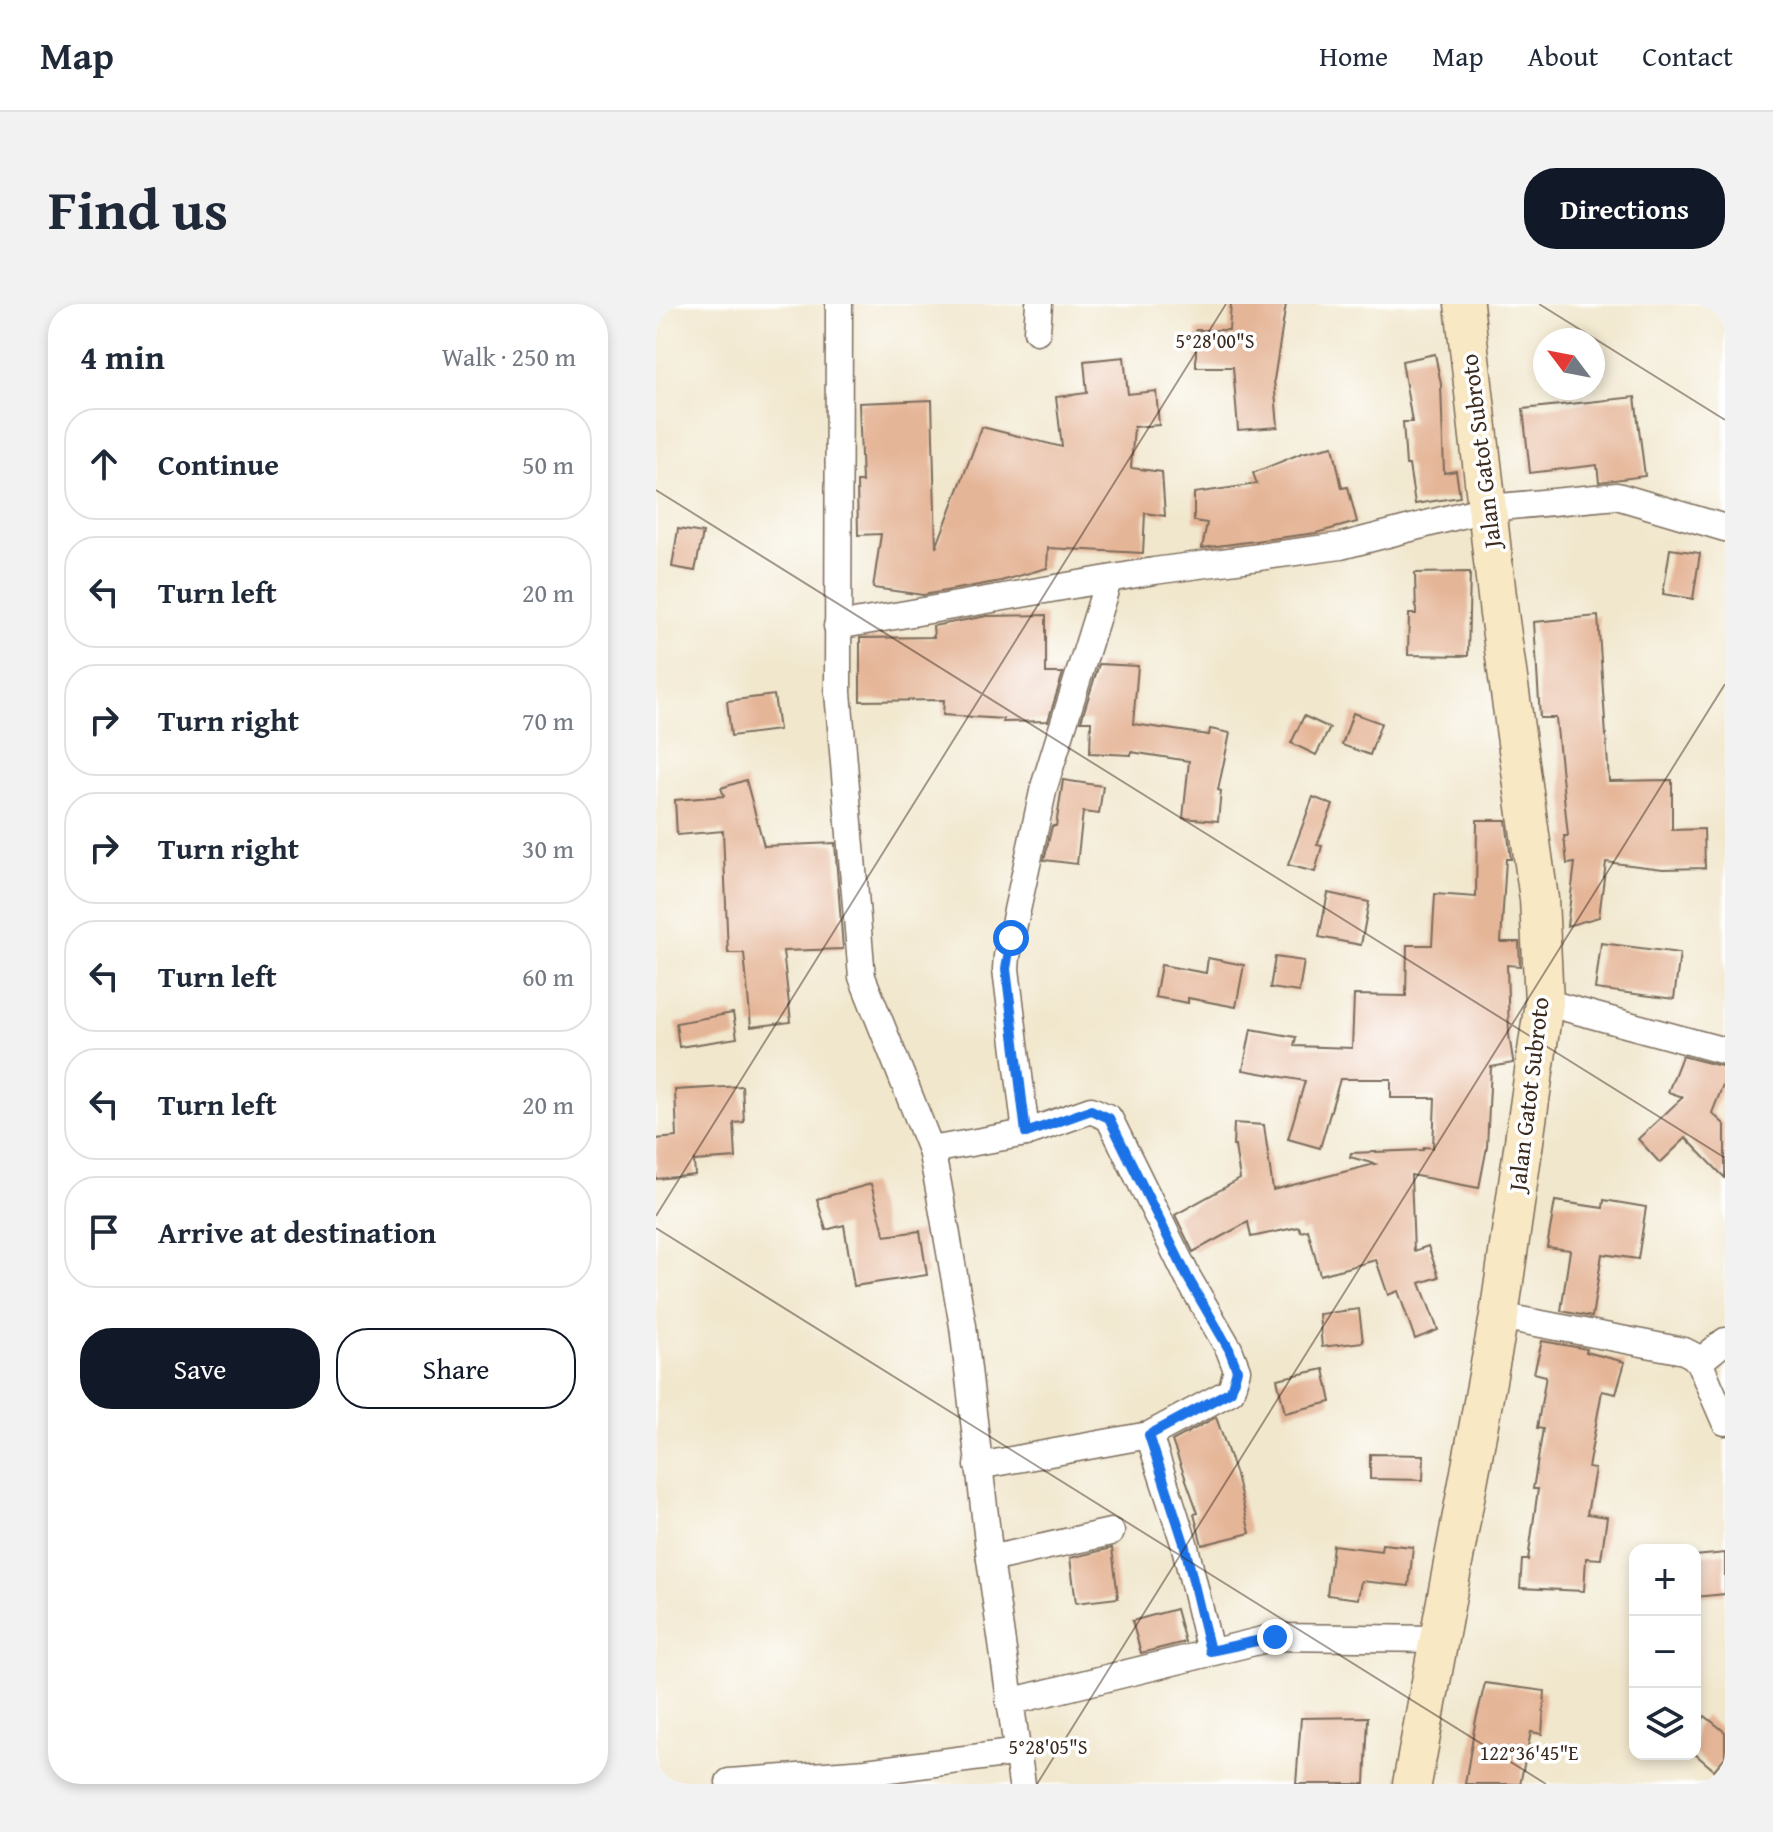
<!DOCTYPE html>
<meta charset="utf-8">
<style>
:root{--surface:#fff;--page:#f2f2f3;--text:#1f2937;--muted:#747a83;--line:#e0e1e3;--accent:#111827}
body{margin:0;font-family:"Gentium Book Plus",serif;background:var(--page);color:var(--text)}
.controls{position:absolute;right:24px;bottom:24px;display:grid;overflow:hidden;border-radius:16px;box-shadow:0 4px 12px #0003}
.controls button{width:72px;height:72px;display:grid;place-items:center;padding:0;border:0;border-bottom:2px solid var(--line);background:var(--surface);color:var(--text);font:40px sans-serif}
.compass{position:absolute;left:877px;top:24px;width:72px;height:72px;border-radius:50%;background:var(--surface);box-shadow:0 4px 12px #0003;rotate:302deg}
.stop{position:absolute;width:24px;height:24px;margin:-18px;border:6px solid #1a73e8;border-radius:50%;background:#fff}
.stop.end{background:#1a73e8;border-color:#fff;box-shadow:0 2px 8px #0008}
.list{margin:0;padding:0;list-style:none}
h2{display:flex;justify-content:space-between;align-items:center;height:104px;margin:0;padding:0 32px;font-size:34px}
h2 small{font-size:26px;font-weight:400;color:var(--muted)}
.list li{display:grid;grid-template-columns:52px 1fr auto;gap:24px;align-items:center;box-sizing:border-box;height:112px;margin:0 16px 16px;padding:0 16px;border:2px solid var(--line);border-radius:32px}
.list b{display:block;font-size:30px;white-space:nowrap}
.list em{font-size:26px;font-style:normal;color:var(--muted)}
.actions{display:flex;gap:16px;padding:24px 32px}
.actions a{flex:1;padding:18px 0;border:2px solid var(--accent);border-radius:32px;text-align:center;font-size:28px;color:var(--accent)}
.actions .main{background:var(--accent);color:#fff}
.icon{flex:none;width:44px;height:44px;fill:none;stroke:currentColor;stroke-width:2;stroke-linecap:round;stroke-linejoin:round}
.map{position:relative;flex:none;width:1069px;height:1480px;overflow:hidden;border-radius:32px}
header{display:flex;align-items:center;gap:48px;box-sizing:border-box;height:112px;padding:0 40px;background:var(--surface);border-bottom:2px solid var(--line)}
header strong{font-size:38px}
nav{display:flex;gap:44px;margin-inline-start:auto;font-size:28px}
.intro{display:flex;align-items:center;justify-content:space-between;box-sizing:border-box;height:192px;padding:0 48px}
h1{margin:0;font-size:56px}
.button{padding:20px 36px;border-radius:32px;background:var(--accent);color:#fff;font-size:28px;font-weight:700}
main{display:flex;gap:48px;padding:0 48px}
aside{flex:1;background:var(--surface);border-radius:32px;box-shadow:0 4px 12px #0003}
.map>svg:first-child{display:block}
.building{fill:#e5b597}
.lines{fill:none;stroke-linecap:round;stroke-linejoin:round}
.minor-casing{stroke:#7b6c5b;stroke-width:29}
.secondary-casing{stroke:#7b6c5b;stroke-width:41}
.minor{stroke:#fff;stroke-width:26}
.secondary{stroke:#f8e8c3;stroke-width:38}
.route{stroke:#1a73e8;stroke-width:10}
.ticks{fill:none;stroke:#3b2a1e;stroke-width:2;stroke-opacity:0.45}
.labels{text-anchor:middle;stroke-width:7;stroke-linejoin:round;paint-order:stroke}
.street-label{font-size:24px;fill:#3b2a1e;stroke:#fff}
.ticks-label{font-size:20px;text-anchor:middle;fill:#3b2a1e;stroke:#fff;stroke-width:7;stroke-linejoin:round;paint-order:stroke}
</style>
<header>
<strong>Map</strong>
<nav><a>Home</a><a>Map</a><a>About</a><a>Contact</a></nav>
</header>
<div class="intro"><h1>Find us</h1><a class="button">Directions</a></div>
<main>
<aside>
<h2>4 min<small>Walk · 250 m</small></h2>
<ul class="list">
<li><svg class="icon" aria-label="ahead" viewBox="0 0 24 24"><path d="M12 20V5M6 11l6-6 6 6"/></svg><div><b>Continue</b></div><em>50 m</em></li>
<li><svg class="icon" aria-label="left" viewBox="0 0 24 24"><path d="M17 20v-9H6M10 6l-5 5 5 5"/></svg><div><b>Turn left</b></div><em>20 m</em></li>
<li><svg class="icon" aria-label="right" viewBox="0 0 24 24"><path d="M7 20v-9h11M14 6l5 5-5 5"/></svg><div><b>Turn right</b></div><em>70 m</em></li>
<li><svg class="icon" aria-label="right" viewBox="0 0 24 24"><path d="M7 20v-9h11M14 6l5 5-5 5"/></svg><div><b>Turn right</b></div><em>30 m</em></li>
<li><svg class="icon" aria-label="left" viewBox="0 0 24 24"><path d="M17 20v-9H6M10 6l-5 5 5 5"/></svg><div><b>Turn left</b></div><em>60 m</em></li>
<li><svg class="icon" aria-label="left" viewBox="0 0 24 24"><path d="M17 20v-9H6M10 6l-5 5 5 5"/></svg><div><b>Turn left</b></div><em>20 m</em></li>
<li><svg class="icon" aria-label="arrive" viewBox="0 0 24 24"><path d="M6 21V4h12l-3 4 3 4H6"/></svg><div><b>Arrive at destination</b></div></li>
</ul>
<div class="actions"><a class="main">Save</a><a>Share</a></div>
</aside>
<div class="map">
<svg width="1069" height="1480" viewBox="0 0 1069 1480">
<rect width="100%" height="100%" fill="#fff"/>
<filter id="ink" filterUnits="userSpaceOnUse"><feTurbulence type="fractalNoise" baseFrequency=".0125" numOctaves="2"/><feDisplacementMap in="SourceGraphic" scale="16" xChannelSelector="R" yChannelSelector="G"/><feConvolveMatrix kernelMatrix="1 2 1 2 8 2 1 2 1" color-interpolation-filters="sRGB"/></filter>
<filter id="wash" filterUnits="userSpaceOnUse"><feTurbulence type="fractalNoise" baseFrequency=".006" numOctaves="4" result="noise"/><feDisplacementMap in="SourceGraphic" scale="32" xChannelSelector="R" yChannelSelector="G"/><feGaussianBlur stdDeviation="1.8" result="paint"/><feColorMatrix in="noise" values="0 0 0 0 0 0 0 0 0 0 0 0 0 0 0 0 0 1.4 0 .05"/><feComposite in="paint" operator="in"/></filter>
<g filter="url(#wash)">
<rect width="100%" height="100%" fill="#f1e7cd"/>
<g id="blocks">
<g class="building">
<path d="M575 0H630L618 76 622 123 582 126 577 63H540V26H573Z"/>
<path d="M779 50 785 80 788 169 800 167 804 193 759 200 753 161H750L747 118H756L746 57Z"/>
<path d="M468 53 472 90 500 87 503 121 478 123 475 164 506 168 509 212 489 209 487 249 392 244 391 264 345 277 267 291 217 284 225 230 202 231 201 178H206L203 99 276 96 280 244 326 123 406 143 400 93 431 89 428 57Z"/>
<path d="M979 93 989 172 943 178 941 161 874 169 867 105Z"/>
<path d="M677 142 686 184 692 183 701 218 660 229 546 244 551 219 538 217V189L601 180 597 169 646 149Z"/>
<path d="M22 225 47 229 39 267 16 263Z"/>
<path d="M1014 245 1044 249 1037 295 1007 290Z"/>
<path d="M814 268 812 352 752 351 753 310H760L759 269Z"/>
<path d="M390 311V369H407L392 417 347 418V415L287 411 288 396 204 397V334L278 333 277 322 331 312Z"/>
<path d="M942 312 953 477 1016 476V526L1048 525 1049 564 1007 565 950 558 943 613 911 622 919 559 911 560 908 532H912L900 414H884L878 318Z"/>
<path d="M443 360 482 362 477 420 553 431 554 425 574 429 562 486 565 487 562 517 527 514 533 457 475 448V451L434 449 435 417H425Z"/>
<path d="M118 391 123 426 75 432 71 397Z"/>
<path d="M697 409 725 419 714 451 686 441Z"/>
<path d="M648 412 674 424 660 451 635 439Z"/>
<path d="M90 476 108 542 179 539 187 645 127 647 135 718 95 723 88 649H72L67 527 21 531 19 496 68 492 65 484Z"/>
<path d="M407 476 447 482 443 510 427 508 421 560 388 556 396 522H400Z"/>
<path d="M657 493 677 501 661 541 666 542 659 568 632 561Z"/>
<path d="M821 516H850L855 555H850L845 638H863L864 662 851 661 853 731 857 756V759L835 763 831 843 823 884 755 871 758 947 772 942 783 973 764 979 782 1026 759 1035 742 987 732 991 720 956 664 971 652 926 645 928 643 923 595 933 592 918 537 948 519 911 584 875 579 842H577L578 819 608 821 617 886 719 860 694 853 695 849 767 846 768 843 777 844 779 794H735V775H684L664 844 632 835 649 777 587 766 595 725 640 733 638 742 696 744 698 691 750 692 751 641H776L779 590 820 593Z"/>
<path d="M672 589 713 598 705 641 663 633Z"/>
<path d="M945 639 1024 649 1018 695 939 685Z"/>
<path d="M619 653 648 657 643 688 614 684Z"/>
<path d="M552 654 588 661 580 703 532 694V699L499 693 505 661 550 669Z"/>
<path d="M77 709 81 734 23 743 20 719Z"/>
<path d="M1026 752 1069 763V776L1056 809 1069 821V874L1030 834 1004 859 982 835 1027 793 1012 788Z"/>
<path d="M86 782 88 818 78 819 80 854 38 857 39 871 0 875V835L21 833 19 786Z"/>
<path d="M215 880 229 932 264 927 271 971 198 982 188 921 170 926 161 895Z"/>
<path d="M948 896 990 903 982 955 946 950 936 1013 905 1007 914 946 891 943 899 897 947 904Z"/>
<path d="M703 1005 707 1038 666 1043 663 1010Z"/>
<path d="M886 1037 931 1045 930 1048 969 1058 960 1090 946 1087 932 1164 939 1165 931 1210 951 1213 945 1255 930 1254 928 1287 864 1284 866 1256H872L882 1185H877L887 1125 881 1124 890 1072 878 1069Z"/>
<path d="M668 1065 675 1098 629 1109 621 1075Z"/>
<path d="M560 1113 580 1171 594 1229 546 1241 538 1210 542 1209 516 1137Z"/>
<path d="M714 1150 768 1151 767 1176 714 1175Z"/>
<path d="M726 1240 757 1243 753 1282 705 1277 702 1295 671 1291 677 1241 725 1247Z"/>
<path d="M456 1244 462 1294 420 1299 414 1254Z"/>
<path d="M1069 1249V1290L1039 1293V1252Z"/>
<path d="M520 1305 529 1338 485 1349 476 1317Z"/>
<path d="M829 1379 889 1387 886 1430 875 1428 864 1480H809L819 1420Z"/>
<path d="M1049 1412 1069 1428V1453L1058 1466 1039 1450V1424Z"/>
<path d="M712 1413 709 1480H640L645 1414Z"/>
</g>
</g>
</g>
<g filter="url(#ink)">
<use href="#blocks" fill-opacity="0" stroke="#7b6c5b" stroke-width="2"/>
<g class="lines">
<g class="minor-casing">
<g id="minor">
<path d="M183 0 182 388 206 673 275 846 282 880 307 1022 334 1255 366 1480"/>
<path d="M381 27 383 0"/>
<path d="M181 322 498 267 685 242 833 204 961 192 1069 224"/>
<path d="M888 698 1069 747"/>
<path d="M370 829 350 665 351 652 388 483 452 277"/>
<path d="M275 846 370 829 435 806 453 814 532 974 573 1045 581 1066 575 1087 493 1131 322 1162"/>
<path d="M843 1012 1028 1047 1036 1051 1043 1058 1069 1118"/>
<path d="M1043 1058 1069 1037"/>
<path d="M493 1131 528 1239 554 1347"/>
<path d="M334 1255 455 1228"/>
<path d="M353 1398 619 1333 784 1335"/>
<path d="M73 1478 210 1468 363 1448"/>
</g>
</g>
<g class="secondary-casing">
<path id="secondary" d="M756 1480 843 1012 888 698 883 595 843 310 808 0"/>
</g>
<use href="#minor" class="minor"/>
<use href="#secondary" class="secondary"/>
</g>
</g>
<g class="lines" filter="url(#ink)">
<path class="route" d="M355 634 350 665 370 829 435 806 453 814 532 974 573 1045 581 1066 575 1087 493 1131 528 1239 554 1347 619 1333"/>
</g>
<path class="ticks" d="M883 0 1069 116M0 186 1069 854M0 912 570 0M0 924 890 1480M381 1480 1069 380"/>
<g class="labels">
<g class="street-label">
<text transform="translate(825 147) rotate(-97)" y="8">Jalan Gatot Subroto</text>
<text transform="translate(873 790) rotate(-83)" y="8">Jalan Gatot Subroto</text>
</g>
</g>
<g class="ticks-label">
<text x="559" y="44">5°28'00"S</text>
<text x="392" y="1450">5°28'05"S</text>
<text x="873" y="1456">122°36'45"E</text>
</g>
</svg>
<div class="controls">
<button>+</button>
<button>−</button>
<button><svg class="icon" aria-label="layers" viewBox="0 0 24 24"><path d="M12 4l9 5-9 5-9-5zM3 14l9 5 9-5"/></svg></button>
</div>
<svg class="compass" viewBox="-18 -18 36 36"><path d="M0-13l5 13h-10z" fill="#e53935"/><path d="M0 13l5-13h-10z" fill="#747a83"/></svg>
<div class="stop" style="left:355px;top:634px"></div>
<div class="stop end" style="left:619px;top:1333px"></div>
</div>
</main>
